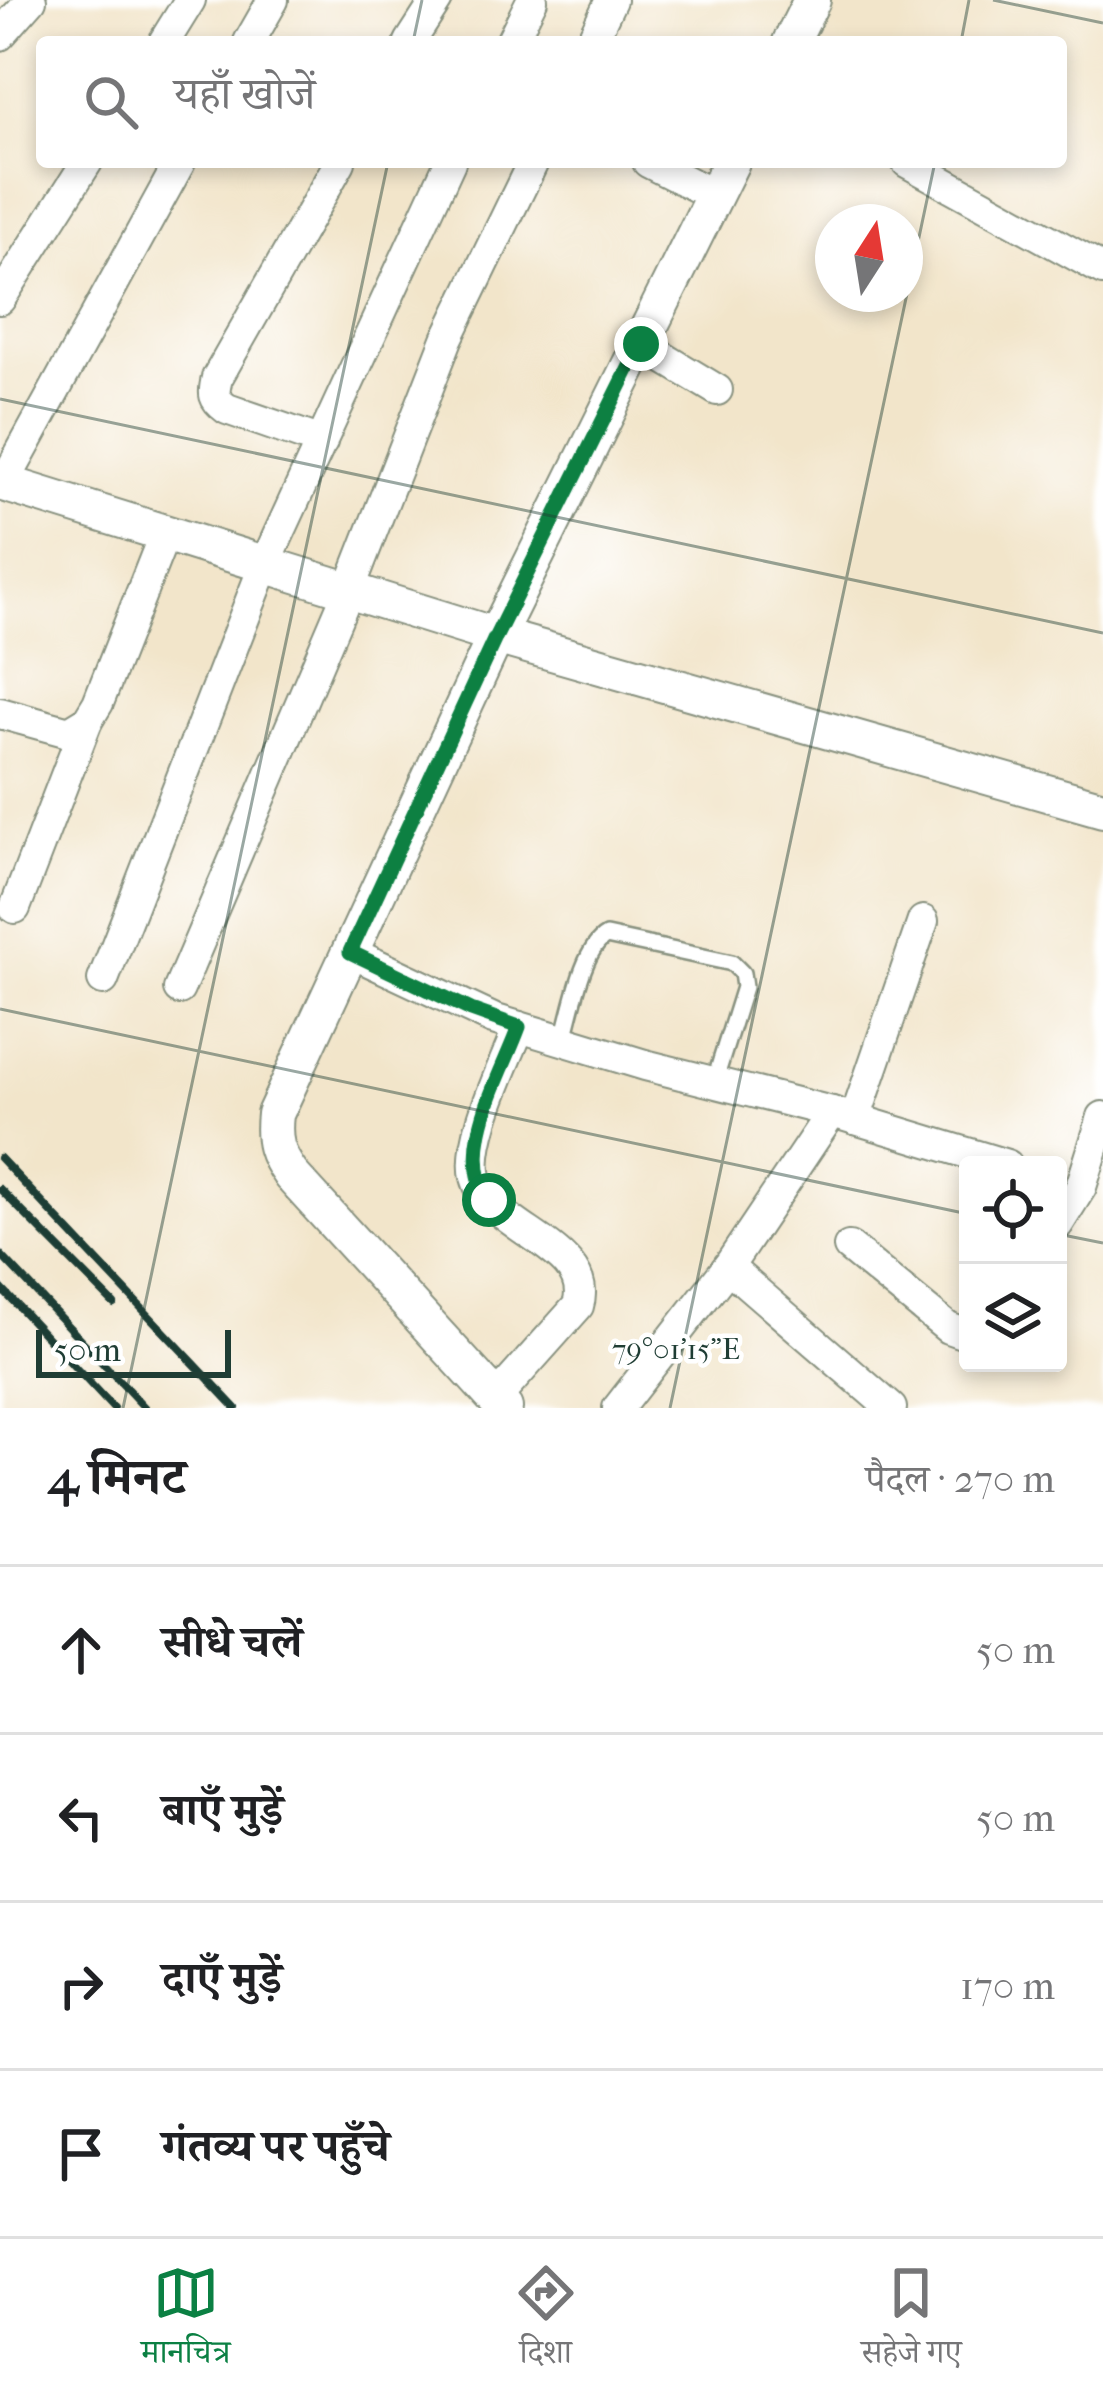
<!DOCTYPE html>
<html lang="hi">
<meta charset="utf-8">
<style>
:root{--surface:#fff;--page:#f2f2f2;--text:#202124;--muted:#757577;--line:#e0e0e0;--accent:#0b8043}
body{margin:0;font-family:"IM FELL French Canon","Noto Serif Devanagari",serif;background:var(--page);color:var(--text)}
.controls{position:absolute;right:36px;bottom:36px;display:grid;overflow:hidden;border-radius:12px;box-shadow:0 6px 18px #0003}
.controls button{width:108px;height:108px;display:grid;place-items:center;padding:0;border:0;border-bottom:3px solid var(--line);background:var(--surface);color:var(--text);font:60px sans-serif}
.compass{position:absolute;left:815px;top:204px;width:108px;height:108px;border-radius:50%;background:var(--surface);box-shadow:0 6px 18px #0003;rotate:12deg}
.scale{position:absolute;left:36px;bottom:30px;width:195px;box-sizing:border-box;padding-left:12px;border:6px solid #1f3d34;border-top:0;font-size:33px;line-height:42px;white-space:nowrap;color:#1f3d34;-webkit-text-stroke:9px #fff;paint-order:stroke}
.stop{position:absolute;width:36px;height:36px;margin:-27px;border:9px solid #0b8043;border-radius:50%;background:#fff}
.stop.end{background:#0b8043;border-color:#fff;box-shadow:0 3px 12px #0008}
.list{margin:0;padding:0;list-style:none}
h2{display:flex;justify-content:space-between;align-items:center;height:156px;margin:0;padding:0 48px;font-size:51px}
h2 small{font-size:39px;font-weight:400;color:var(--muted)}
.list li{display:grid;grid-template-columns:78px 1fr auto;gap:36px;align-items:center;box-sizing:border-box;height:168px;padding:0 48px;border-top:3px solid var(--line)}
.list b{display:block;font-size:45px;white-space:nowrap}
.list em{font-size:39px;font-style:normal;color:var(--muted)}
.icon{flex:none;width:66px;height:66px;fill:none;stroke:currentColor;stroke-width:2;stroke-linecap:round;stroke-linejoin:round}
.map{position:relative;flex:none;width:1103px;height:1408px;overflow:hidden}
.search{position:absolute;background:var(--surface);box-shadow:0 6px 18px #0003;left:36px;right:36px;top:36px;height:132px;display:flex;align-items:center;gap:30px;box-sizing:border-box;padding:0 42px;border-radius:12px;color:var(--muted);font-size:45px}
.sheet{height:828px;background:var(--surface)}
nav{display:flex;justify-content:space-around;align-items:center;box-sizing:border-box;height:168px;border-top:3px solid var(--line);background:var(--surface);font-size:33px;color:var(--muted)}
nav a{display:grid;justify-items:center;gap:6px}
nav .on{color:var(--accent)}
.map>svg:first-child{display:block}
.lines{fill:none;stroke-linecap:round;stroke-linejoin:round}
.service-casing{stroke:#88917f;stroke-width:20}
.minor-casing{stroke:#88917f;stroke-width:34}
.tertiary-casing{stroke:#88917f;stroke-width:40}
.service{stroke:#fff;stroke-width:15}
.minor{stroke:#fff;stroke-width:30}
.tertiary{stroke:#fff;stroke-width:36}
.rail{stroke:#1f3d34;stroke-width:8}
.route{stroke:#0b8043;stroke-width:15}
.ticks{fill:none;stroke:#1f3d34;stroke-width:3;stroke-opacity:0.45}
.ticks-label{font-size:30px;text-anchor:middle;fill:#1f3d34;stroke:#fff;stroke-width:9;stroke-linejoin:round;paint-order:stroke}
</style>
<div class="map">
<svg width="1103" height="1408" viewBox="0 0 1103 1408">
<rect width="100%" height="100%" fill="#fff"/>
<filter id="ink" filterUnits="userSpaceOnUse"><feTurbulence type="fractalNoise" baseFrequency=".00833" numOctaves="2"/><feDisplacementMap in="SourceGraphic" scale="24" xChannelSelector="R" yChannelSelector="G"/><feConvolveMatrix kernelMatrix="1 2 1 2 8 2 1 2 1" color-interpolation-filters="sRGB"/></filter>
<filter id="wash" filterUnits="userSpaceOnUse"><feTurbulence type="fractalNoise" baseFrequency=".004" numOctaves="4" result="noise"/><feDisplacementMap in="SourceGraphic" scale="48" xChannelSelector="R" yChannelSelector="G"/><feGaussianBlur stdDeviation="2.7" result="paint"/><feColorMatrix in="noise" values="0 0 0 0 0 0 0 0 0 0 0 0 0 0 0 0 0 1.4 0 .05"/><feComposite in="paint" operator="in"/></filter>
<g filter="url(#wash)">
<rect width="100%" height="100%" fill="#f2e5ca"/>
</g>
<g filter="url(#ink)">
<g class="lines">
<g class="service-casing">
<path id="service" d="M563 1041C572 1013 581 950 606 936L732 963 742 973 744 987 714 1083"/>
</g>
<g class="minor-casing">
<g id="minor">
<path d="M0 35 31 0"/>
<path d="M164 42 190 0"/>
<path d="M249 42 273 0"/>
<path d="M410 42 437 0"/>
<path d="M511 42 532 0"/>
<path d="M591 42 611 0"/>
<path d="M648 162 715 196"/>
<path d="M907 162 1103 270"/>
<path d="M0 299 87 162"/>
<path d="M641 344 717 390"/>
<path d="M322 442 227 409C213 399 213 394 217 378L340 162"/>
<path d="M4 483 180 162"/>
<path d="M0 713 69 732 87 721 98 703 165 533"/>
<path d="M15 908 87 721"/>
<path d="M350 952 493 1019 645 1065 832 1112 1007 1165"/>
<path d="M103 980 265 564 450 162"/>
<path d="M179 989 349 590 447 339 533 162"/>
<path d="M855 1119 923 921"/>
<path d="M1058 1224 1081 1187 1103 1117"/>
<path d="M849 1247 948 1328 968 1335"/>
<path d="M728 1267 891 1408"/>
<path d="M496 1398 578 1306C596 1247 489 1230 476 1177 467 1138 505 1065 519 1027"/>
<path d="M618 1408 728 1267 832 1112"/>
</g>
</g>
<g class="tertiary-casing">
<g id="tertiary">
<path d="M791 42 812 0"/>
<path d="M0 482 496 636 1103 809"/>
<path d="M504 1408 291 1175C276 1154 272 1141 275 1114L496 636 731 162"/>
</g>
</g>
<use href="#service" class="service"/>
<use href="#minor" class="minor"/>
<use href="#tertiary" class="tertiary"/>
<g class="rail">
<path d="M0 1158 236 1408"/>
<path d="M0 1189 114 1304"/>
<path d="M0 1254 145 1408"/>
<path d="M0 1287 113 1408"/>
</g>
</g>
</g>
<g class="lines" filter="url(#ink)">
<path class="route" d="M489 1200C456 1149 500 1079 519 1027L471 1010 350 952 496 636 641 344"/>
</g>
<path class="ticks" d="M993 0 1103 23M413 42 422 0M961 42 969 0M0 399 1103 633M0 1009 968 1214M1058 1234 1103 1243M123 1408 388 162M670 1408 935 162"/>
<g class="ticks-label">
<text x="676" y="1359">79°01'15"E</text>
</g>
</svg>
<div class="controls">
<button><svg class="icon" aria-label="locate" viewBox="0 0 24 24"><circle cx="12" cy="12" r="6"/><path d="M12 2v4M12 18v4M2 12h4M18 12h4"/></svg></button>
<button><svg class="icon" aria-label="layers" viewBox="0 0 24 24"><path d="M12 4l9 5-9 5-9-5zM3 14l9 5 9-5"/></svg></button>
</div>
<svg class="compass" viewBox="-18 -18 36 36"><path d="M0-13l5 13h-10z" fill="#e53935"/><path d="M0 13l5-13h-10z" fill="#757577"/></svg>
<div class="scale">50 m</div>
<div class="stop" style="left:489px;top:1200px"></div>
<div class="stop end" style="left:641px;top:344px"></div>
<div class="search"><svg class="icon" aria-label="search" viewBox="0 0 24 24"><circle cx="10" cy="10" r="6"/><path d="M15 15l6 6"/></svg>यहाँ खोजें</div>
</div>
<section class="sheet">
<h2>4 मिनट<small>पैदल · 270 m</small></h2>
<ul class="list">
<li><svg class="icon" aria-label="ahead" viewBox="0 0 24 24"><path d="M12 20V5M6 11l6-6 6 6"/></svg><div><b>सीधे चलें</b></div><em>50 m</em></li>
<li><svg class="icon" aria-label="left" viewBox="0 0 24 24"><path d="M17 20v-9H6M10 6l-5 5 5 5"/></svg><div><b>बाएँ मुड़ें</b></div><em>50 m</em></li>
<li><svg class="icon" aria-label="right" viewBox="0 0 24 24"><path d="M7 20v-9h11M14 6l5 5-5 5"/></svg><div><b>दाएँ मुड़ें</b></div><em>170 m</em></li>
<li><svg class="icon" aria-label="arrive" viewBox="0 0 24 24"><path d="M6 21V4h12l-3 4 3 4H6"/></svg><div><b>गंतव्य पर पहुँचे</b></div></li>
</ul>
</section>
<nav>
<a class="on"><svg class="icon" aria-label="map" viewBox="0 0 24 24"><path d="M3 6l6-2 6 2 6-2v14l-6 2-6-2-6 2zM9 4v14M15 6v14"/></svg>मानचित्र</a>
<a><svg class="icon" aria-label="directions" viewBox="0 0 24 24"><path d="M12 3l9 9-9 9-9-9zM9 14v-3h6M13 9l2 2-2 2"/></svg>दिशा</a>
<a><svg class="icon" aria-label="saved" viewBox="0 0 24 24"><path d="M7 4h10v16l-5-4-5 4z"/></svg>सहेजे गए</a>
</nav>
